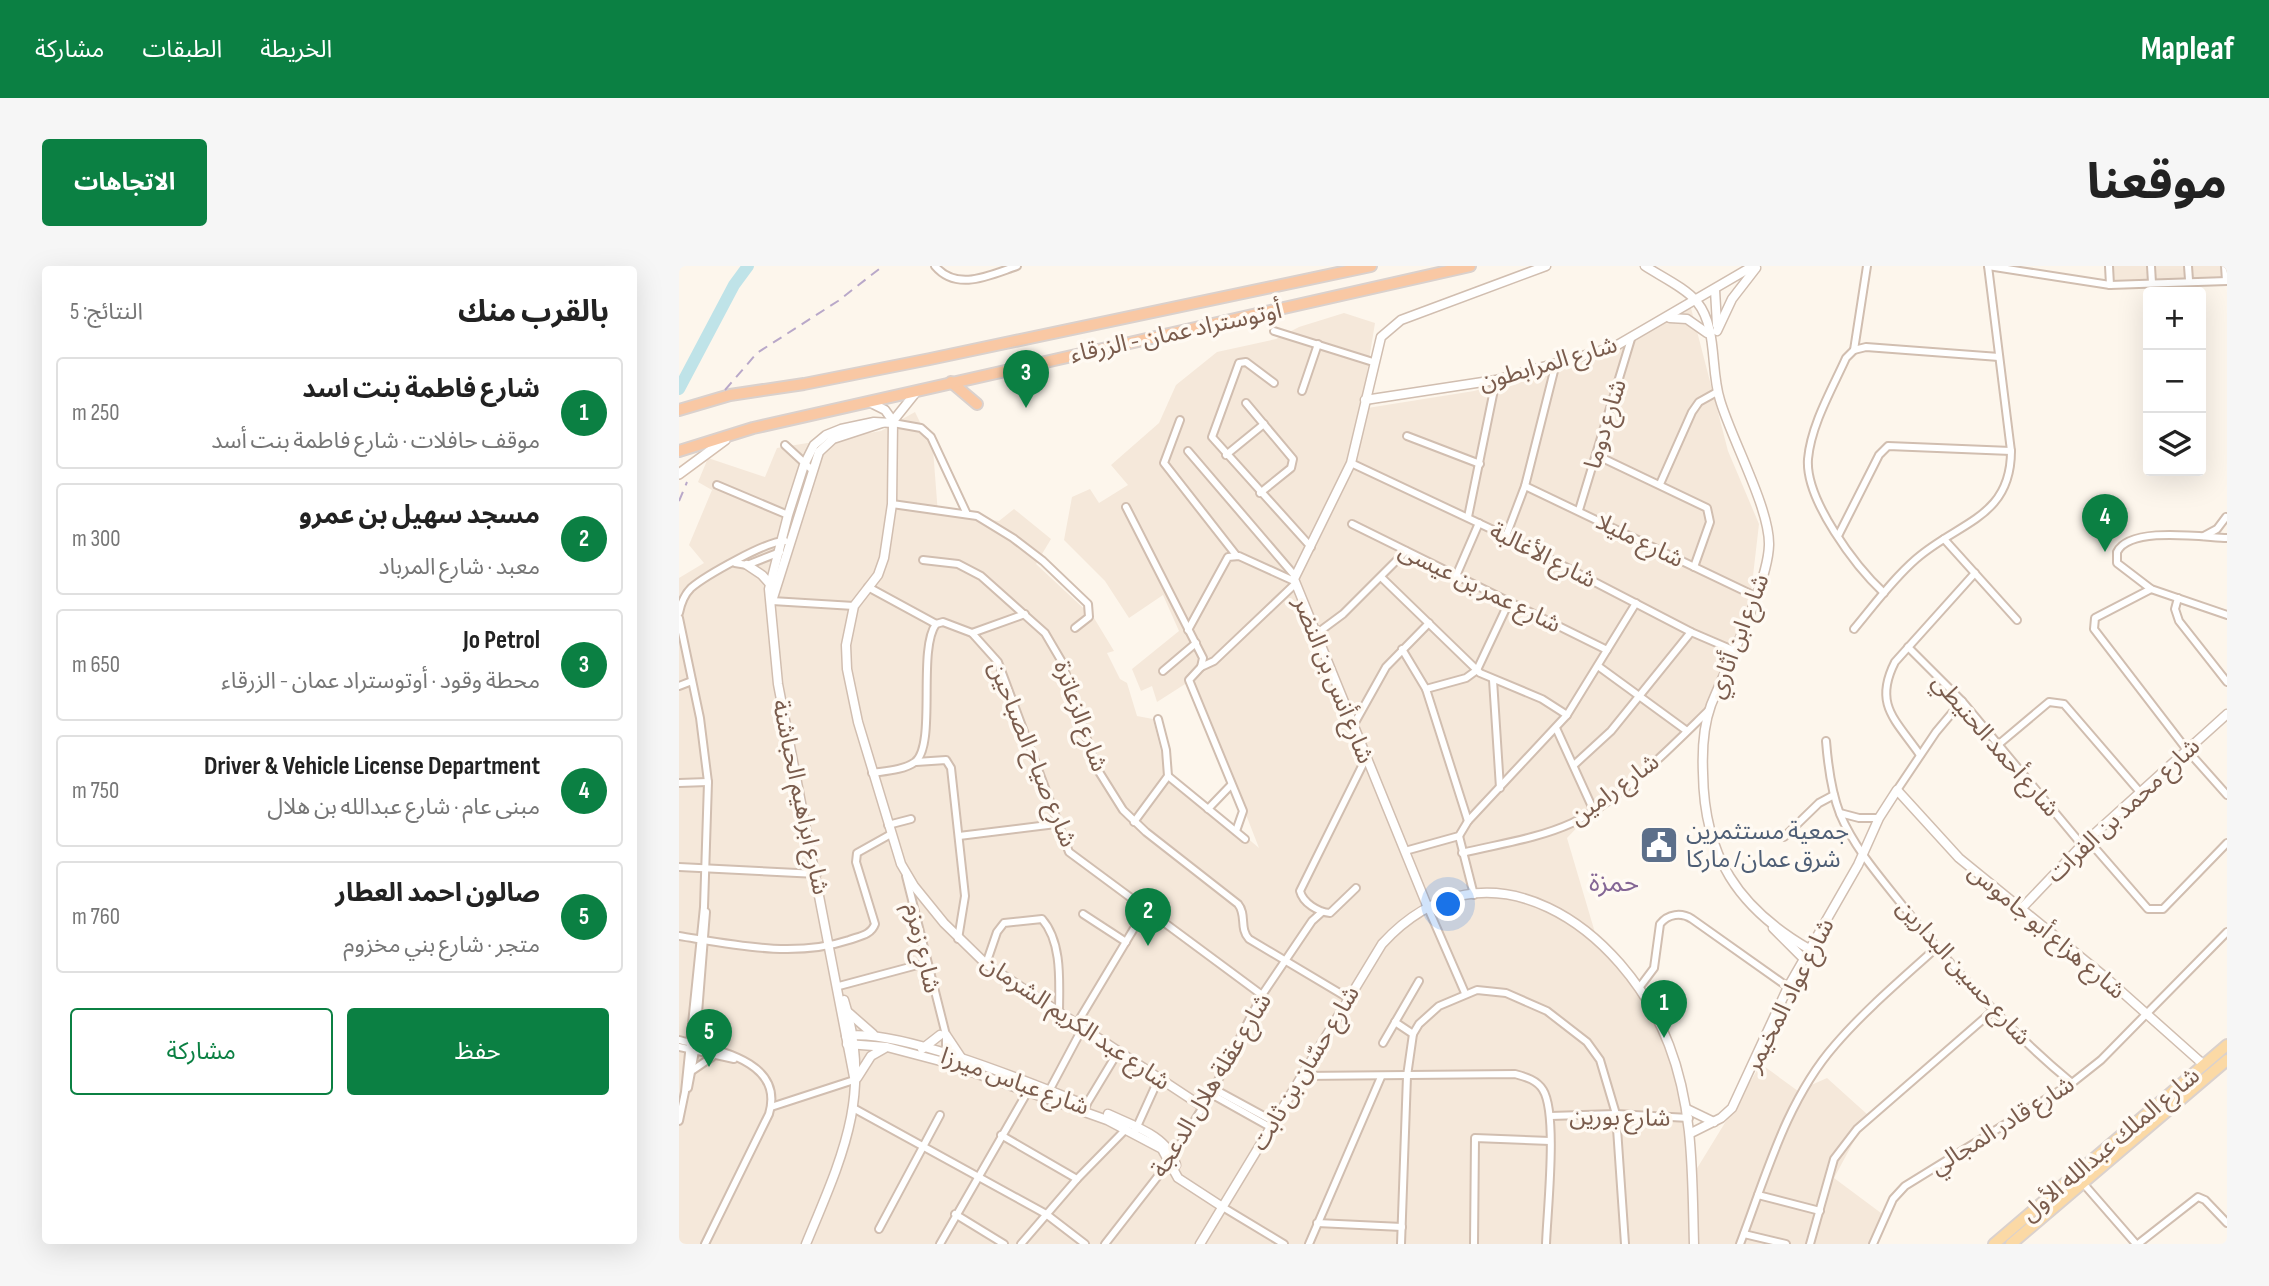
<!DOCTYPE html>
<html lang="ar">
<meta charset="utf-8">
<style>
:root{--surface:#fff;--page:#f6f6f6;--text:#222;--muted:#767676;--line:#e0e0e0;--accent:#0b8043}
body{margin:0;font-family:"Sofia Sans Condensed","Noto Sans Arabic",sans-serif;background:var(--page);color:var(--text);direction:rtl}
.controls{position:absolute;right:21px;top:21px;display:grid;overflow:hidden;border-radius:7px;box-shadow:0 7px 28px #0002}
.controls button{width:63px;height:63px;display:grid;place-items:center;padding:0;border:0;border-bottom:2px solid var(--line);background:var(--surface);color:var(--text);font:35px sans-serif}
.you{position:absolute;left:770px;top:639px;width:24px;height:24px;margin:-18px;border:5px solid #fff;border-radius:50%;background:#1a73e8;box-shadow:0 0 0 10px #1a73e833}
.badge{display:grid;place-items:center;width:46px;height:46px;border-radius:50%;background:var(--accent);color:#fff;font-size:23px;font-weight:700}
.pin{position:absolute;translate:-50% -58px;filter:drop-shadow(0 2px 4px #0008)}
.pin::after{content:'';position:absolute;top:37px;width:24px;height:21px;background:inherit;clip-path:polygon(0 0,100% 0,50% 100%)}
.list{margin:0;padding:0;list-style:none}
h2{display:flex;justify-content:space-between;align-items:center;height:91px;margin:0;padding:0 28px;font-size:30px}
h2 small{font-size:23px;font-weight:400;color:var(--muted)}
.list li{display:grid;grid-template-columns:46px 1fr auto;gap:21px;align-items:center;box-sizing:border-box;height:112px;margin:0 14px 14px;padding:0 14px;border:2px solid var(--line);border-radius:7px}
.list b{display:block;font-size:26px;white-space:nowrap}
.list p{margin:0;font-size:23px;white-space:nowrap;color:var(--muted)}
.list em{font-size:23px;font-style:normal;color:var(--muted)}
.actions{display:flex;gap:14px;padding:21px 28px}
.actions a{flex:1;padding:16px 0;border:2px solid var(--accent);border-radius:7px;text-align:center;font-size:24px;color:var(--accent)}
.actions .main{background:var(--accent);color:#fff}
.icon{flex:none;width:38px;height:38px;fill:none;stroke:currentColor;stroke-width:2;stroke-linecap:round;stroke-linejoin:round}
.map{position:relative;flex:none;width:1548px;height:978px;overflow:hidden;direction:ltr;border-radius:7px}
header{display:flex;align-items:center;gap:42px;box-sizing:border-box;height:98px;padding:0 35px;background:var(--accent);color:#fff}
header strong{font-size:33px}
nav{display:flex;gap:38px;margin-inline-start:auto;font-size:24px}
.intro{display:flex;align-items:center;justify-content:space-between;box-sizing:border-box;height:168px;padding:0 42px}
h1{margin:0;font-size:49px}
.button{padding:18px 32px;border-radius:7px;background:var(--accent);color:#fff;font-size:24px;font-weight:700}
main{display:flex;gap:42px;padding:0 42px}
aside{flex:1;background:var(--surface);border-radius:7px;box-shadow:0 7px 28px #0002}
.map>svg:first-child{display:block}
.residential{fill:#f5e8da}
.lines{fill:none;stroke-linecap:round;stroke-linejoin:round}
.river{stroke:#bfe3e8;stroke-width:12}
.minor-casing{stroke:#d1beb0;stroke-width:10}
.tertiary-casing{stroke:#d1beb0;stroke-width:11}
.secondary-casing{stroke:#d6c0b0;stroke-width:12}
.primary-casing{stroke:#dad1cd;stroke-width:14}
.trunk-casing{stroke:#dad1cd;stroke-width:14}
.minor{stroke:#fff;stroke-width:6}
.tertiary{stroke:#fff;stroke-width:8}
.secondary{stroke:#fff;stroke-width:9}
.primary{stroke:#fbd9a5;stroke-width:10}
.trunk{stroke:#f9c8a4;stroke-width:10}
.rail{stroke:#b9a8c9;stroke-width:2;stroke-dasharray:10 7;stroke-linecap:butt}
.labels{text-anchor:middle;stroke-width:7;stroke-linejoin:round;paint-order:stroke}
.street-label{font-size:24px;fill:#7a5c4d;stroke:#fffaf3}
.service-label{font-size:24px;fill:#4e5e75;stroke:#fffaf3;text-anchor:start}
.neighbourhood-label{font-size:26px;fill:#846695;stroke:#fffaf3}
</style>
<header>
<strong>Mapleaf</strong>
<nav><a>الخريطة</a><a>الطبقات</a><a>مشاركة</a></nav>
</header>
<div class="intro"><h1>موقعنا</h1><a class="button">الاتجاهات</a></div>
<main>
<div class="map">
<svg width="1548" height="978" viewBox="0 0 1548 978">
<rect width="100%" height="100%" fill="#fdf6ec"/>
<g class="residential">
<path d="M1433 0H1548V15L1435 19Z"/>
<path d="M1012 42 1049 185 1080 258 1072 327 1049 396 1022 455 907 552 888 572 917 670 976 748 1003 830 1017 904 1082 798 1119 825 1148 812 1189 849 1155 912 1206 950 1196 978H0V312L25 297 10 279 33 224 19 216 29 192 86 211 98 182 202 165 236 146 254 183 259 248 320 255 335 243 372 273 357 298 415 352 435 385 428 387 441 413 448 417 458 450 474 453 486 502 580 582 514 413 478 436 473 420 462 425 453 403 500 365 484 329 450 352 426 315 385 274 393 231 411 223 420 237 449 219 432 199 480 157 497 119 538 86 597 73 620 61 665 47 696 57 682 143 795 125 936 85Z"/>
</g>
<g class="lines">
<path class="river" d="M0 123 55 19 69 0"/>
<g class="minor-casing">
<g id="minor">
<path d="M256 0C278 26 311 9 338 0"/>
<path d="M1309 0 1431 19 1548 15"/>
<path d="M1430 0 1431 19"/>
<path d="M1472 0 1473 17"/>
<path d="M1509 0 1510 14"/>
<path d="M1546 0 1547 15"/>
<path d="M595 65 694 96"/>
<path d="M1175 84 1188 0"/>
<path d="M595 117 567 96 560 97 533 171 632 281"/>
<path d="M623 125 639 78"/>
<path d="M567 137 614 193 612 202 581 227"/>
<path d="M501 154 485 197 557 289"/>
<path d="M214 157 242 162 252 171 287 246"/>
<path d="M728 170 801 198"/>
<path d="M106 179 132 203"/>
<path d="M509 185 616 310"/>
<path d="M547 189 585 158"/>
<path d="M917 189 1028 242 1031 256 1015 301"/>
<path d="M672 197 827 270 1012 366 1054 384"/>
<path d="M981 218 1013 146 1020 136 1038 126"/>
<path d="M38 219 109 249"/>
<path d="M846 220 1076 330"/>
<path d="M213 238 298 250 334 272 364 295 409 338 410 351 396 362"/>
<path d="M447 241 524 392 522 401 510 414 564 545 557 565"/>
<path d="M900 244 952 73"/>
<path d="M789 251 817 114"/>
<path d="M673 258 928 384"/>
<path d="M827 270 846 220 877 97"/>
<path d="M1159 270 1200 189 1209 180 1332 185"/>
<path d="M1525 270 1538 263 1547 251"/>
<path d="M1548 272C1522 271 1451 260 1438 286V297L1472 323 1548 349"/>
<path d="M1265 273 1338 354"/>
<path d="M244 294 279 298 302 310 366 367 383 396 417 501 444 544 467 566 559 638C568 649 560 662 570 673L669 732"/>
<path d="M56 297 68 299 101 286"/>
<path d="M777 310 800 257"/>
<path d="M702 311 801 407 863 433 888 449"/>
<path d="M189 321 257 358"/>
<path d="M1472 323 1416 352 1415 363 1508 484 1548 529"/>
<path d="M1205 327C1177 301 1126 234 1129 193 1132 159 1153 123 1167 92L1175 84 1187 81 1320 91"/>
<path d="M1499 332 1496 343 1500 355 1548 416"/>
<path d="M93 335 175 340"/>
<path d="M0 347C2 337 5 329 12 322 26 310 89 274 106 275"/>
<path d="M0 352 21 452 29 516 25 641 6 826 0 855"/>
<path d="M257 358 264 356 293 367 319 396 390 586 583 729"/>
<path d="M1175 363C1195 339 1214 313 1237 293 1279 256 1332 252 1332 185L1309 0"/>
<path d="M509 364 549 291 560 290 615 315"/>
<path d="M293 367 346 348"/>
<path d="M637 368 664 348 727 285"/>
<path d="M1229 381 1283 435 1403 579"/>
<path d="M723 383 747 423 789 555"/>
<path d="M919 400 1008 465"/>
<path d="M522 401 535 395 616 318"/>
<path d="M484 405 517 377"/>
<path d="M814 414 821 522"/>
<path d="M0 420 13 415"/>
<path d="M747 423 787 412 798 404 830 336"/>
<path d="M674 460 707 401 750 357"/>
<path d="M877 462 914 543"/>
<path d="M1147 475C1149 500 1152 525 1161 548 1176 583 1201 611 1224 640 1274 703 1330 765 1393 817"/>
<path d="M1320 478 1370 436 1385 438 1460 525"/>
<path d="M1241 489C1217 454 1194 439 1216 396L1296 307"/>
<path d="M237 496 267 494 272 502 286 630 279 673"/>
<path d="M895 499 932 465 1012 366"/>
<path d="M193 507C206 505 225 504 236 496 258 479 238 384 257 358"/>
<path d="M489 510 566 573"/>
<path d="M0 517 29 516"/>
<path d="M1218 524 1257 466 1283 435"/>
<path d="M529 543 552 519"/>
<path d="M1161 547 1180 552H1200"/>
<path d="M455 556 489 510 487 484 479 453"/>
<path d="M209 559 232 553"/>
<path d="M280 570 377 558"/>
<path d="M780 570 795 629"/>
<path d="M1105 571 1140 537 1155 529"/>
<path d="M1409 574 1469 643H1484L1548 577"/>
<path d="M726 585 780 570 789 555 888 449 957 337"/>
<path d="M783 587C819 578 858 573 893 557 939 536 993 480 1030 444"/>
<path d="M0 601 138 608"/>
<path d="M227 610 267 769V796"/>
<path d="M677 622 651 647C639 646 624 637 621 625L687 492"/>
<path d="M749 642 786 727"/>
<path d="M404 648 447 676"/>
<path d="M0 670C56 679 116 692 170 674 181 670 192 669 196 658L177 596 178 587 212 568"/>
<path d="M307 698 318 666 325 657 363 653C384 677 380 718 380 748"/>
<path d="M160 720 246 697"/>
<path d="M960 722 975 702 981 658C989 648 1002 646 1013 653L1109 721"/>
<path d="M716 756 734 768"/>
<path d="M397 759 466 644"/>
<path d="M0 774C38 784 106 795 90 848L26 978"/>
<path d="M704 777 740 715"/>
<path d="M0 781 55 793"/>
<path d="M14 804 33 791"/>
<path d="M622 810 836 808C847 811 858 814 864 824 879 848 868 946 867 978"/>
<path d="M9 822 16 785 27 646"/>
<path d="M535 823 594 855"/>
<path d="M370 825 403 763"/>
<path d="M532 828 591 861"/>
<path d="M407 839 439 786"/>
<path d="M92 841 175 814"/>
<path d="M176 843 367 948 406 978"/>
<path d="M871 850 937 848 1010 852"/>
<path d="M456 865 480 812"/>
<path d="M322 869 398 913"/>
<path d="M1403 916 1457 978"/>
<path d="M1079 929 1141 945"/>
<path d="M542 940 605 978"/>
<path d="M276 948 325 978"/>
<path d="M638 957 723 961"/>
<path d="M200 963 261 849"/>
<path d="M1065 968 1107 978"/>
<path d="M261 978 349 825"/>
<path d="M342 978 398 913 447 863"/>
<path d="M426 978 490 896 532 828 583 729 633 655 643 646"/>
<path d="M630 978 702 811"/>
<path d="M722 978 728 810 734 768 740 758 760 740 798 724 827 727 868 745 908 776 921 794 937 848 946 978"/>
<path d="M795 978 796 872 871 875"/>
<path d="M1061 978C1087 910 1107 835 1156 779 1186 744 1223 713 1257 682"/>
<path d="M1131 978 1155 893 1178 863 1316 743"/>
<path d="M1194 978 1214 933 1226 920 1393 817 1422 794 1548 666"/>
<path d="M1459 978 1519 931 1526 934 1548 957"/>
</g>
</g>
<g class="tertiary-casing">
<g id="tertiary">
<path d="M966 0C981 10 1007 22 1018 36 1039 62 1031 103 1041 134 1052 172 1091 243 1090 279 1089 318 1048 399 1032 439 1024 461 1023 484 1024 507 1025 590 1059 642 1130 683"/>
<path d="M1036 24 1038 59"/>
<path d="M991 52 1008 53 1028 67"/>
<path d="M1038 65 1053 33 1077 2"/>
<path d="M238 125 214 155 213 238 205 292 199 309 175 340 167 379 168 403 179 456 222 598 235 620 265 657 307 698 524 841"/>
<path d="M686 134 817 114 935 81 1074 0"/>
<path d="M190 136 206 144 214 155"/>
<path d="M68 299 83 309 91 318"/>
<path d="M93 335 140 186 154 173 203 157"/>
<path d="M749 642 615 313 672 197 702 71 722 54 867 0"/>
<path d="M1342 643 1403 579 1548 448"/>
<path d="M1094 662 1124 692"/>
<path d="M170 747 194 768"/>
<path d="M267 769 283 793"/>
<path d="M167 770C220 762 354 818 407 839"/>
<path d="M168 778 208 781 265 796 428 854 483 883 499 912 542 940"/>
<path d="M243 783 261 769"/>
<path d="M175 811 99 418 90 323 109 249 125 199 135 179 147 169 162 163 195 156 214 157"/>
<path d="M178 812 192 790 206 782"/>
<path d="M1008 843 1035 856"/>
<path d="M429 848C455 860 489 870 497 899"/>
<path d="M1012 867 1042 852 1053 842 1109 721 1179 599 1200 552 1218 524 1280 592 1425 710 1525 799"/>
<path d="M127 978C163 891 194 829 165 734"/>
<path d="M521 978 703 678C808 563 945 662 990 779 1015 844 1013 910 1015 978"/>
</g>
</g>
<g class="secondary-casing">
<path id="secondary" d="M0 208 46 174"/>
</g>
<g class="primary-casing">
<g id="primary">
<path d="M1315 978 1548 779"/>
<path d="M1332 978 1548 794"/>
</g>
</g>
<g class="trunk-casing">
<g id="trunk">
<path d="M272 116 298 138"/>
<path d="M0 144 51 129 125 118 251 93 692 0"/>
<path d="M0 185 74 162 791 0"/>
</g>
</g>
<use href="#minor" class="minor"/>
<use href="#tertiary" class="tertiary"/>
<use href="#secondary" class="secondary"/>
<use href="#primary" class="primary"/>
<use href="#trunk" class="trunk"/>
<g class="rail">
<path d="M46 124 78 87 159 35 204 0"/>
<path d="M0 235 8 216"/>
</g>
</g>
<defs>
<g id="civic-square" transform="scale(2.0125)"><rect x="-9" y="-9" width="18" height="18" rx="4" fill="#5c6f8a" stroke="#fffaf3"/><path d="M-.6-6.5H3V-4.5H.6V-3L4-1V1h2V6H-6V1h2V-1L-.6-3ZM-1.2 2.5V6h2.4V2.5Z" fill="#fff"/></g>
</defs>
<g fill-rule="evenodd">
<use href="#civic-square" x="980" y="579"/>
</g>
<g class="labels">
<g class="street-label">
<text transform="translate(497 66) rotate(-12)" y="8">أوتوستراد عمان - الزرقاء</text>
<text transform="translate(869 97) rotate(-16)" y="8">شارع المرابطون</text>
<text transform="translate(926 158) rotate(-73)" y="8">شارع دوما</text>
<text transform="translate(961 274) rotate(26)" y="8">شارع مليلا</text>
<text transform="translate(864 289) rotate(27)" y="8">شارع الأغالبة</text>
<text transform="translate(801 321) rotate(26)" y="8">شارع عمر بن عيسى</text>
<text transform="translate(1059 370) rotate(-69)" y="8">شارع ابن أثاري</text>
<text transform="translate(655 414) rotate(68)" y="8">شارع أنس بن النضر</text>
<text transform="translate(402 450) rotate(70)" y="8">شارع الزعاترة</text>
<text transform="translate(1317 479) rotate(49)" y="8">شارع أحمد الحنيطي</text>
<text transform="translate(354 488) rotate(68)" y="8">شارع صياح الصباحين</text>
<text transform="translate(935 523) rotate(-36)" y="8">شارع رامين</text>
<text transform="translate(122 531) rotate(78)" y="8">شارع ابراهيم الحباشنة</text>
<text transform="translate(1444 544) rotate(-43)" y="8">شارع محمد بن الفرات</text>
<text transform="translate(1368 665) rotate(40)" y="8">شارع هزاع أبو جاموس</text>
<text transform="translate(244 682) rotate(77)" y="8">شارع زمزم</text>
<text transform="translate(1285 706) rotate(48)" y="8">شارع حسين البدارين</text>
<text transform="translate(1110 729) rotate(-63)" y="8">شارع عواد المخيمر</text>
<text transform="translate(397 756) rotate(34)" y="8">شارع عبد الكريم الشرمان</text>
<text transform="translate(626 802) rotate(-59)" y="8">شارع حسّان بن ثابت</text>
<text transform="translate(336 815) rotate(20)" y="8">شارع عباس ميرزا</text>
<text transform="translate(532 819) rotate(-59)" y="8">شارع عقلة هلال الدعجة</text>
<text transform="translate(941 851) rotate(1)" y="8">شارع بورين</text>
<text transform="translate(1323 859) rotate(-32)" y="8">شارع قادر المجالي</text>
<text transform="translate(1431 878) rotate(-40)" y="8">شارع الملك عبدالله الأول</text>
</g>
<g class="service-label">
<text x="1007" y="573">جمعية مستثمرين<tspan x="1007" dy="28">شرق عمان/ ماركا</tspan></text>
</g>
<g class="neighbourhood-label">
<text x="935" y="625">حمزة</text>
</g>
</g>
</svg>
<div class="controls">
<button>+</button>
<button>−</button>
<button><svg class="icon" aria-label="layers" viewBox="0 0 24 24"><path d="M12 4l9 5-9 5-9-5zM3 14l9 5 9-5"/></svg></button>
</div>
<div class="you"></div>
<div class="pin badge" style="left:985px;top:772px">1</div>
<div class="pin badge" style="left:469px;top:680px">2</div>
<div class="pin badge" style="left:347px;top:142px">3</div>
<div class="pin badge" style="left:1426px;top:286px">4</div>
<div class="pin badge" style="left:30px;top:801px">5</div>
</div>
<aside>
<h2>بالقرب منك<small>النتائج: 5</small></h2>
<ul class="list">
<li><span class="badge">1</span><div><b>شارع فاطمة بنت اسد</b><p>موقف حافلات · شارع فاطمة بنت أسد</p></div><em>250 m</em></li>
<li><span class="badge">2</span><div><b>مسجد سهيل بن عمرو</b><p>معبد · شارع المرباد</p></div><em>300 m</em></li>
<li><span class="badge">3</span><div><b>Jo Petrol</b><p>محطة وقود · أوتوستراد عمان - الزرقاء</p></div><em>650 m</em></li>
<li><span class="badge">4</span><div><b>Driver &amp; Vehicle License Department</b><p>مبنى عام · شارع عبدالله بن هلال</p></div><em>750 m</em></li>
<li><span class="badge">5</span><div><b>صالون احمد العطار</b><p>متجر · شارع بني مخزوم</p></div><em>760 m</em></li>
</ul>
<div class="actions"><a class="main">حفظ</a><a>مشاركة</a></div>
</aside>
</main>
